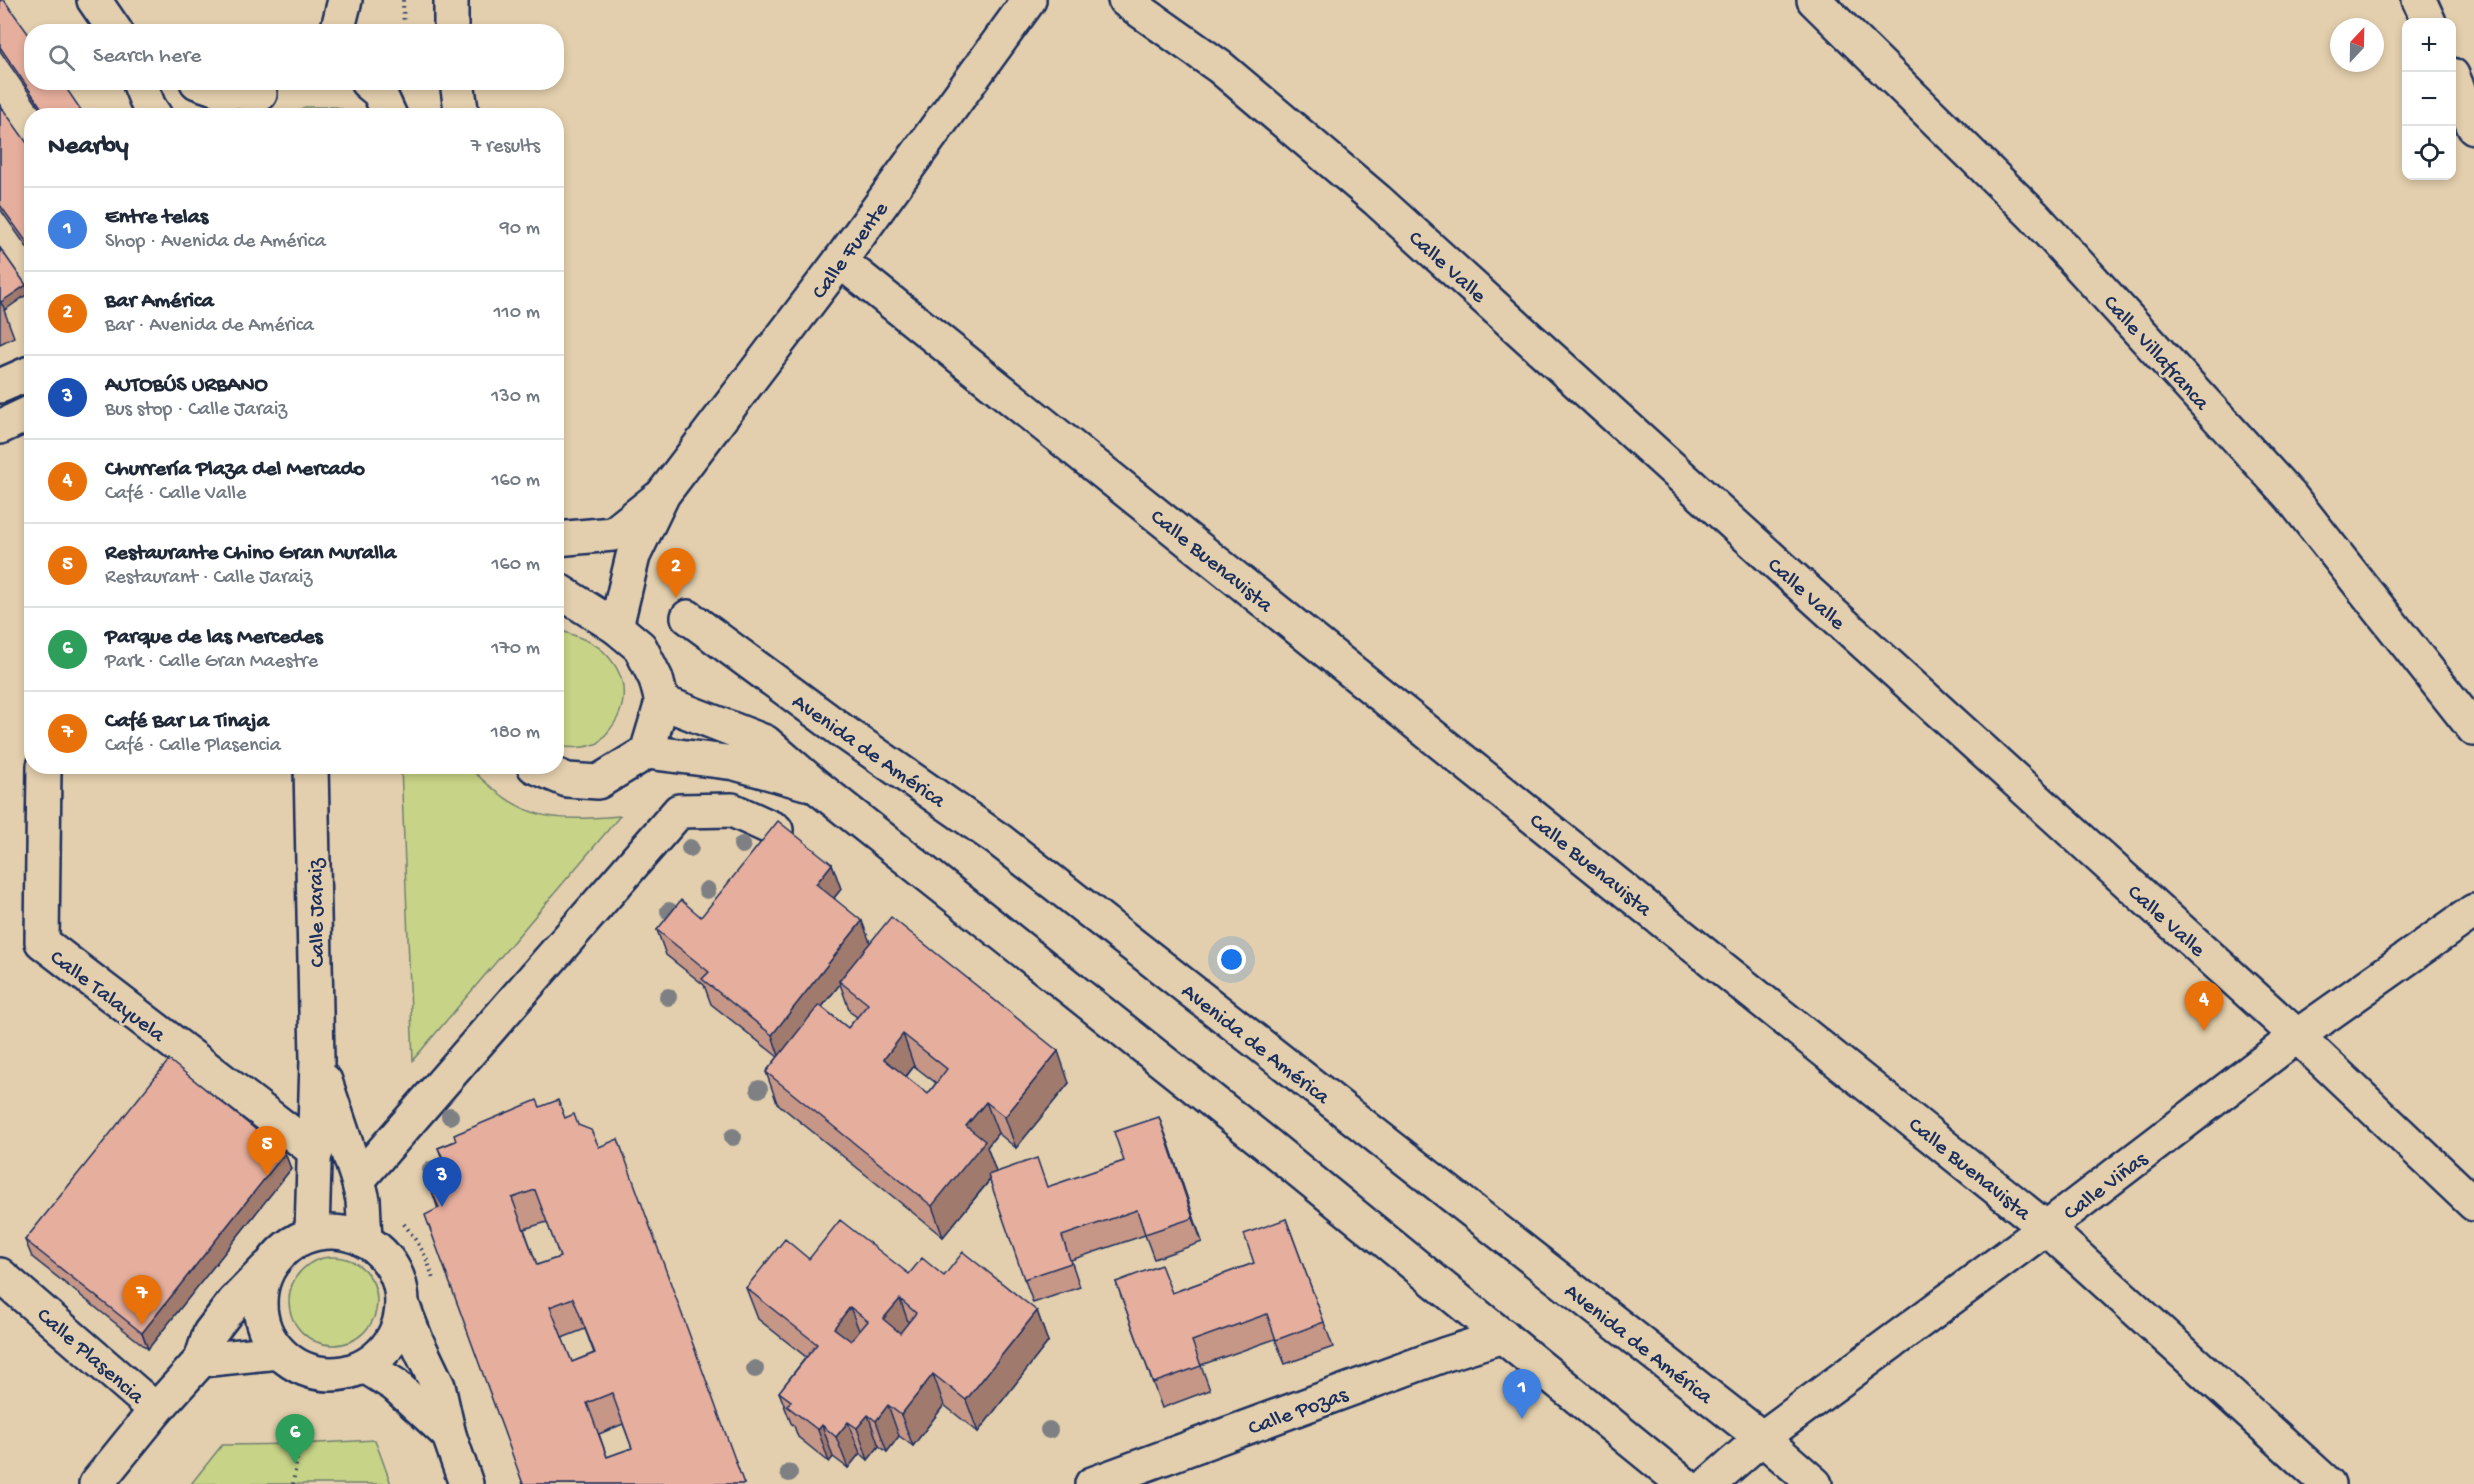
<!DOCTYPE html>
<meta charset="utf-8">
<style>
:root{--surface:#fff;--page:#f6f6f7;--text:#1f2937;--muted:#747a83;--line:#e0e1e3;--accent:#c8321e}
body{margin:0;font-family:"Gochi Hand",sans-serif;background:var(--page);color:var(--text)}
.controls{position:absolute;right:18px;top:18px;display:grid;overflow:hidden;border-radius:12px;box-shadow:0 3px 9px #0003}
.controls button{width:54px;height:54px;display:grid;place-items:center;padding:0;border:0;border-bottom:2px solid var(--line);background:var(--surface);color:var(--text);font:30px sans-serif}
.compass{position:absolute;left:2330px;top:18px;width:54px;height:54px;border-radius:50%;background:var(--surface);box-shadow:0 3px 9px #0003;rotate:22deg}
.you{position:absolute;left:1232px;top:960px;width:21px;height:21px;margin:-15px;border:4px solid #fff;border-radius:50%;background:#1a73e8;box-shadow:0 0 0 9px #1a73e833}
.badge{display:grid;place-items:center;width:39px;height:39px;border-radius:50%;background:var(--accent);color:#fff;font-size:20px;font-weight:700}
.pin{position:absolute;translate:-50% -50px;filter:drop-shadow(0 2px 3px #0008)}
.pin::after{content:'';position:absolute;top:32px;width:21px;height:18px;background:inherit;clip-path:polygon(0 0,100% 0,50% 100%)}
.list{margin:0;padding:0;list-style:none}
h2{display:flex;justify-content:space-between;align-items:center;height:78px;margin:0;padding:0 24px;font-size:26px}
h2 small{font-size:20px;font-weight:400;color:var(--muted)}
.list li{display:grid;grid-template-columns:39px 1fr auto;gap:18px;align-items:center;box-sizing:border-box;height:84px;padding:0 24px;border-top:2px solid var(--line)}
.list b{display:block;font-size:22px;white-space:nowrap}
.list p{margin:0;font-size:20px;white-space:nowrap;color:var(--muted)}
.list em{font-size:20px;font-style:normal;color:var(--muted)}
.icon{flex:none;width:33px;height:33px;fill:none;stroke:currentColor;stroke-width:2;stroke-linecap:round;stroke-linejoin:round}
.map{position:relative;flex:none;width:2474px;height:1484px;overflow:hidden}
.search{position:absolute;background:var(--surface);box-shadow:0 3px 9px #0003;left:24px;top:24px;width:540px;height:66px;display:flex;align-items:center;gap:15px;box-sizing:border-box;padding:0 21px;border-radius:24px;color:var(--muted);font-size:22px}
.panel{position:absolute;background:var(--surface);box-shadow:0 3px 9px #0003;left:24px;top:108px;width:540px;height:666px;border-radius:24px}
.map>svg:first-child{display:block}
.green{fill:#c7d386;stroke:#718172;stroke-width:1.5}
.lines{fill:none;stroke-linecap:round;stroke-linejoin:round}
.street-casing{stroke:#1b2f5e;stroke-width:38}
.secondary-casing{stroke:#1b2f5e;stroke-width:38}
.path{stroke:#1b2f5e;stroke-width:4;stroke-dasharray:1.5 4.5;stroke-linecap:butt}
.street{stroke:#e3cfad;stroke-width:33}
.secondary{stroke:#e3cfad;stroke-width:33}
.tree{fill:#7e8084}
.wall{fill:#c69687;stroke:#1b2f5e;stroke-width:1.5;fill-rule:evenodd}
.shaded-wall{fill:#a17a6e;stroke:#1b2f5e;stroke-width:1.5}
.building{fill:#e6ae9d;stroke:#1b2f5e;stroke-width:1.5;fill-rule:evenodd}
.labels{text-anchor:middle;stroke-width:5;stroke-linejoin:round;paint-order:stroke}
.street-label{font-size:22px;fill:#1b2f5e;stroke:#e3cfad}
</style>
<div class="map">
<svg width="2474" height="1484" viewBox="0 0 2474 1484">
<rect width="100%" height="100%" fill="#e3cfad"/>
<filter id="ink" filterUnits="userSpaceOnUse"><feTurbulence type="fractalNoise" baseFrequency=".0167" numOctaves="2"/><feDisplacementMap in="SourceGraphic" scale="12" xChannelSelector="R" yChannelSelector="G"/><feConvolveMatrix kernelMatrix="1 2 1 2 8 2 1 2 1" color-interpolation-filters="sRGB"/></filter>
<g filter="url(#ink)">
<g class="green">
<path d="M305 107H337L356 115H293Z"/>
<path d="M557 629C572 635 595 641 606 654 629 678 629 708 607 733 604 736 601 741 598 743 585 749 569 748 557 746Z"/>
<path d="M401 767H469C523 820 547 822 620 816L413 1060Z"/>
<circle cx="333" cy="1301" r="44"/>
<path d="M375 1440 391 1484H191L222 1445 299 1444Z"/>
</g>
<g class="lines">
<g class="street-casing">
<g id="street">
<path d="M451 0V32"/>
<path d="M1125 0 1220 67 1377 200 2297 1036 2474 1204"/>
<path d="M1814 0 2034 216 2291 497 2474 729"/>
<path d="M2419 0 2429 22"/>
<path d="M2452 75 2474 127"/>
<path d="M457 82 462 116"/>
<path d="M840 261 2046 1228 2328 1484"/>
<path d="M0 386 32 372"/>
<path d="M0 427 32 412"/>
<path d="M556 539 613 534 657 499"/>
<path d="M688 617 841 730 999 840 1762 1438 1815 1484"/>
<path d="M616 627 633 556 663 494 840 261 1029 0"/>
<path d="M44 766 42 942 316 1152"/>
<path d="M358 1180 679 811 732 810 776 830"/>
<path d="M0 1275 156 1410"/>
<path d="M402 1304 416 1340 438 1386 449 1435 466 1484"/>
<path d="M365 1366 395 1385 449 1435"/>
<path d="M1092 1484 1446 1354 1503 1336"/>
<path d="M1709 1484 1762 1438 2046 1228 2297 1036 2474 911"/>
</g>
</g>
<g class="secondary-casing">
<g id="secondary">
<path d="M94 0 116 32"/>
<path d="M337 32 345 0"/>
<path d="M139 82 149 107 155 116"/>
<path d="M197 82 220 90 260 94"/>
<path d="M367 82 379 92 390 116"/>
<path d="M662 702 765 742 816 786 1264 1142 1684 1484"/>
<path d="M647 752 735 763 806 783"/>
<path d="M311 766 317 1060 312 1233"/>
<path d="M534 766 567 780 598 782 647 752 662 702 656 679 640 647 616 627 556 589"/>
<path d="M325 1081 358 1180 363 1200 365 1241"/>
<circle cx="331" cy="1303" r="71"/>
<path d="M201 1360 279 1352"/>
<path d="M96 1484 156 1410 201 1360 210 1333 234 1302 267 1268"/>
</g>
</g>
<g class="path">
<path d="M403 0 404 32"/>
<path d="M404 1224C417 1241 429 1258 433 1280"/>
<path d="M293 1484 299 1444"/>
</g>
<use href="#street" class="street"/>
<use href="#secondary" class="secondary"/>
</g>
<g class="tree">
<circle cx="742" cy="845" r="9"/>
<circle cx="690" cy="848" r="9"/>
<circle cx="707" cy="890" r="9"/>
<circle cx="669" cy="911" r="9"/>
<circle cx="668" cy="997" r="9"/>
<circle cx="759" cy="1089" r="9"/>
<circle cx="450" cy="1116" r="9"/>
<circle cx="733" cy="1137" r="9"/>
<circle cx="431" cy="1170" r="9"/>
<circle cx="755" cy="1369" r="9"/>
<circle cx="1049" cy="1430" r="9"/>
<circle cx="789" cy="1473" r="9"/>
</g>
<g class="wall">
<path d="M0 0 85 116H45L0 51Z"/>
<path d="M0 105 31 253 0 209Z"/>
<path d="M0 248 26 285 29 293 4 310 14 337 0 344Z"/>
<path d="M832 864 841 889 834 898 870 943 1069 1083 1016 1148 998 1133 987 1147 996 1172 1048 1187 1124 1161 1168 1141 1202 1242 1154 1259 1145 1235 1071 1260 1080 1287 1033 1303 990 1180 943 1237 777 1103 766 1072 778 1057 711 1004 704 985 666 955 657 930 701 917ZM840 984 850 1012 857 1017 848 1028 822 1007ZM914 1066 936 1083 928 1094 906 1077Z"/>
<path d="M540 1107 578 1125 744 1484H523L438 1209 432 1191 441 1188 434 1168 444 1164 438 1148ZM547 1222 560 1257 537 1265 524 1229ZM585 1329 594 1353 572 1362 562 1338ZM623 1424 632 1448 607 1457 599 1434Z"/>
<path d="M285 1153 291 1169 148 1349 32 1257 25 1240Z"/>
<path d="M1286 1219 1333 1347 1285 1364 1275 1339 1201 1365 1210 1390 1162 1408 1116 1282 1172 1293 1254 1263Z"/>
<path d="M809 1259 909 1274 944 1276 1037 1311 1048 1342 978 1432 944 1405 913 1446 899 1436 887 1452 879 1446 868 1460 860 1453 848 1468 833 1457 829 1462 798 1437 794 1426 791 1423 779 1392 806 1357 758 1319 746 1288Z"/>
</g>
<g class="shaded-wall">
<path d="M32 242V252L31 253 28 244Z"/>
<path d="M26 285 29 293 5 310 3 306 0 302Z"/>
<path d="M832 864 841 889 825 909 816 884Z"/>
<path d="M862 921 871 945 839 981 840 984 780 1059 772 1035Z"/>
<path d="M903 1034 914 1066 895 1090 884 1059Z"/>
<path d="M1058 1051 1069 1083 1016 1148 1005 1117Z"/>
<path d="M986 1102 998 1133 987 1147 996 1172 943 1237 932 1206 966 1126Z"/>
<path d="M1159 1117 1168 1141 1202 1242 1193 1218Z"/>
<path d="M285 1153 291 1169 148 1349 142 1333Z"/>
<path d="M900 1299 911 1330 895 1350 883 1319Z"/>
<path d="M850 1307 862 1338 845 1359 834 1328Z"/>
<path d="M1037 1311 1048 1342 978 1432 966 1400Z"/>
<path d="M933 1374 944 1405 913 1446 901 1415Z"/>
<path d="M888 1405 899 1436 887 1452 876 1421Z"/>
<path d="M868 1415 879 1446 868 1460 857 1428Z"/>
<path d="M848 1422 860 1453 848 1468 836 1437Z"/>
<path d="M822 1425 833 1457 829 1462 818 1430Z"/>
</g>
<g class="building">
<path d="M0 0H4L32 39V82H62L85 116H47L0 47Z"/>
<path d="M0 105 32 150V242L28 244 0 205Z"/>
<path d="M0 248 26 285 1 302 0 300Z"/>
<path d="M778 821 832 864 816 884 862 921 772 1035 702 979 709 972 657 930 681 900 701 917Z"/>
<path d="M891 917 1058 1051 1005 1117 986 1102 966 1126 985 1141 932 1206 766 1072 819 1005 848 1028 868 1004 839 981ZM903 1034 947 1069 928 1094 884 1059Z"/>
<path d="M169 1060 285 1153 142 1333 25 1240Z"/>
<path d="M537 1100 540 1107 558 1100 565 1118 574 1114 578 1125 591 1130 599 1147 618 1139 744 1484H523L425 1215 439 1208 432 1191 442 1187 434 1168 446 1164 438 1148 456 1141 454 1135ZM535 1190 560 1257 537 1265 512 1198ZM573 1298 595 1353 572 1362 550 1307ZM612 1393 632 1448 607 1457 587 1403Z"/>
<path d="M1159 1117 1193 1218 1145 1234 1137 1210 1062 1236 1071 1263 1024 1279 988 1175 1037 1158 1047 1187 1124 1161 1114 1132Z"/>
<path d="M1286 1219 1324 1322 1276 1340 1267 1314 1192 1341 1201 1366 1153 1383 1116 1282 1161 1265 1172 1293 1254 1263 1244 1234Z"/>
<path d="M840 1220 909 1274 922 1258 944 1276 963 1252 1037 1311 966 1400 933 1374 901 1415 888 1405 876 1421 868 1415 857 1428 848 1422 836 1437 822 1425 818 1430 787 1406 791 1401 779 1392 817 1344 746 1288 785 1239 809 1259ZM900 1299 916 1313 900 1333 883 1319ZM850 1307 868 1321 851 1341 834 1328Z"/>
</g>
</g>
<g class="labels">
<g class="street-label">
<text transform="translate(848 249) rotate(-54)" y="8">Calle Fuente</text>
<text transform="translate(1449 265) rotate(42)" y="8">Calle Valle</text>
<text transform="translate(2158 351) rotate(48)" y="8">Calle Villafranca</text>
<text transform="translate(1213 559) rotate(39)" y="8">Calle Buenavista</text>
<text transform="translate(1808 592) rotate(42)" y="8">Calle Valle</text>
<text transform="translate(870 749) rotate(35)" y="8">Avenida de América</text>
<text transform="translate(1592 863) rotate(39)" y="8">Calle Buenavista</text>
<text transform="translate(314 913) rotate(-91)" y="8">Calle Jaraiz</text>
<text transform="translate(2168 919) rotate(42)" y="8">Calle Valle</text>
<text transform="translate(109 994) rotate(37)" y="8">Calle Talayuela</text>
<text transform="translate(1257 1042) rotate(38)" y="8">Avenida de América</text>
<text transform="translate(1971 1167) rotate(39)" y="8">Calle Buenavista</text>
<text transform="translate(2104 1184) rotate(-37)" y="8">Calle Viñas</text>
<text transform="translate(1640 1342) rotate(38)" y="8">Avenida de América</text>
<text transform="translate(92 1354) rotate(41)" y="8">Calle Plasencia</text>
<text transform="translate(1297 1409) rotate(-20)" y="8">Calle Pozas</text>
</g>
</g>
</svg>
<div class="controls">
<button>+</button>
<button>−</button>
<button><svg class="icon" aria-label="locate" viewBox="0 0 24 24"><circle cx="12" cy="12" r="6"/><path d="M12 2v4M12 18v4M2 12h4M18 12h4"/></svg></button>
</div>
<svg class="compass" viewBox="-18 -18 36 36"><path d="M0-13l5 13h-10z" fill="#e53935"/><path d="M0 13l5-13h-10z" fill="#747a83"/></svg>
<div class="you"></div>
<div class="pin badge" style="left:1522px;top:1419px;background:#3f7fe0">1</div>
<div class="pin badge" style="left:676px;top:598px;background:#e8710a">2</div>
<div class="pin badge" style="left:442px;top:1207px;background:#1a4fb4">3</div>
<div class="pin badge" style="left:2204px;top:1031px;background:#e8710a">4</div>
<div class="pin badge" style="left:267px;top:1176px;background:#e8710a">5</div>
<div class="pin badge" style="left:295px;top:1464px;background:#2e9e5b">6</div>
<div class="pin badge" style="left:142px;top:1325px;background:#e8710a">7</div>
<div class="search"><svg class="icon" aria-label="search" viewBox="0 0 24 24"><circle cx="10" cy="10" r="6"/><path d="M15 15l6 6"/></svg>Search here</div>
<section class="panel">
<h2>Nearby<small>7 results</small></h2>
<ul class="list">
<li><span class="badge" style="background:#3f7fe0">1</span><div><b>Entre telas</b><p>Shop · Avenida de América</p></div><em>90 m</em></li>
<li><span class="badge" style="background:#e8710a">2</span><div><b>Bar América</b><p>Bar · Avenida de América</p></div><em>110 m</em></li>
<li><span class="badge" style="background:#1a4fb4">3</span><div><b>AUTOBÚS URBANO</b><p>Bus stop · Calle Jaraiz</p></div><em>130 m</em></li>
<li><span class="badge" style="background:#e8710a">4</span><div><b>Churrería Plaza del Mercado</b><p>Café · Calle Valle</p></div><em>160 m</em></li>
<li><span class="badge" style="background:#e8710a">5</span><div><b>Restaurante Chino Gran Muralla</b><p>Restaurant · Calle Jaraiz</p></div><em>160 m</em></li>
<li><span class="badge" style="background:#2e9e5b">6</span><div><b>Parque de las Mercedes</b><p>Park · Calle Gran Maestre</p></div><em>170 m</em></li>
<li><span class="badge" style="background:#e8710a">7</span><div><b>Café Bar La Tinaja</b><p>Café · Calle Plasencia</p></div><em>180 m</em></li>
</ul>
</section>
</div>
